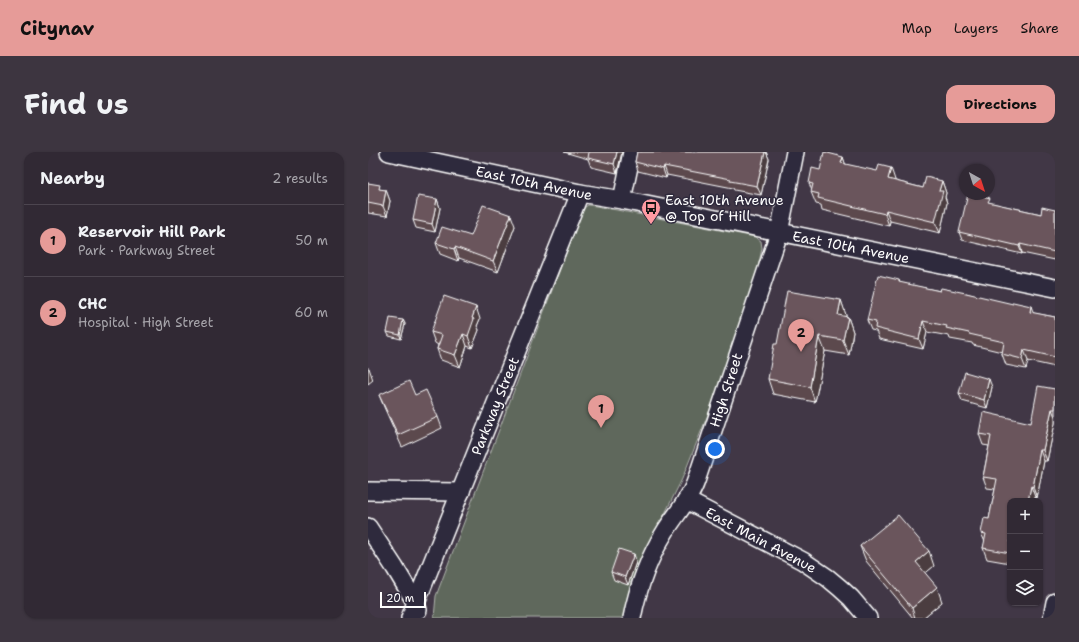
<!DOCTYPE html>
<meta charset="utf-8">
<style>
:root{--surface:#312934;--page:#3d3540;--text:#f1f3f6;--muted:#a8a6ac;--line:#4c454f;--accent:#e69b98}
body{margin:0;font-family:"Shantell Sans",sans-serif;background:var(--page);color:var(--text)}
.controls{position:absolute;right:12px;bottom:12px;display:grid;overflow:hidden;border-radius:8px;box-shadow:0 1px 3px #0004}
.controls button{width:36px;height:36px;display:grid;place-items:center;padding:0;border:0;border-bottom:1px solid var(--line);background:var(--surface);color:var(--text);font:20px sans-serif}
.compass{position:absolute;left:591px;top:12px;width:36px;height:36px;border-radius:50%;background:var(--surface);box-shadow:0 1px 3px #0004;rotate:141deg}
.scale{position:absolute;left:12px;bottom:10px;width:46px;box-sizing:border-box;padding-left:4px;border:2px solid #fff;border-top:0;font-size:11px;line-height:14px;white-space:nowrap;color:#fff;-webkit-text-stroke:3px #2f2a3d;paint-order:stroke}
.you{position:absolute;left:347px;top:297px;width:14px;height:14px;margin:-10px;border:3px solid #fff;border-radius:50%;background:#1a73e8;box-shadow:0 0 0 6px #1a73e833}
.badge{display:grid;place-items:center;width:26px;height:26px;border-radius:50%;background:var(--accent);color:#111;font-size:13px;font-weight:700}
.pin{position:absolute;translate:-50% -33px;filter:drop-shadow(0 1px 2px #0008)}
.pin::after{content:'';position:absolute;top:21px;width:14px;height:12px;background:inherit;clip-path:polygon(0 0,100% 0,50% 100%)}
.list{margin:0;padding:0;list-style:none}
h2{display:flex;justify-content:space-between;align-items:center;height:52px;margin:0;padding:0 16px;font-size:17px}
h2 small{font-size:13px;font-weight:400;color:var(--muted)}
.list li{display:grid;grid-template-columns:26px 1fr auto;gap:12px;align-items:center;box-sizing:border-box;height:72px;padding:0 16px;border-top:1px solid var(--line)}
.list b{display:block;font-size:15px;white-space:nowrap}
.list p{margin:0;font-size:13px;white-space:nowrap;color:var(--muted)}
.list em{font-size:13px;font-style:normal;color:var(--muted)}
.icon{flex:none;width:22px;height:22px;fill:none;stroke:currentColor;stroke-width:2;stroke-linecap:round;stroke-linejoin:round}
.map{position:relative;flex:none;width:687px;height:466px;overflow:hidden;border-radius:12px}
header{display:flex;align-items:center;gap:24px;box-sizing:border-box;height:56px;padding:0 20px;background:var(--accent);color:#111}
header strong{font-size:19px}
nav{display:flex;gap:22px;margin-inline-start:auto;font-size:14px}
.intro{display:flex;align-items:center;justify-content:space-between;box-sizing:border-box;height:96px;padding:0 24px}
h1{margin:0;font-size:28px}
.button{padding:10px 18px;border-radius:12px;background:var(--accent);color:#111;font-size:14px;font-weight:700}
main{display:flex;gap:24px;padding:0 24px}
aside{flex:1;background:var(--surface);border-radius:12px;box-shadow:0 1px 3px #0004}
.map>svg:first-child{display:block}
.green{fill:#5f685b;stroke:#afb4ad}
.lines{fill:none;stroke-linecap:round;stroke-linejoin:round}
.minor-casing{stroke:#fff;stroke-width:20}
.minor{stroke:#2f2a3d;stroke-width:17}
.wall{fill:#5c494e;stroke:#fff}
.shaded-wall{fill:#4b3c40;stroke:#fff}
.building{fill:#6b555b;stroke:#fff}
.labels{text-anchor:middle;stroke-width:3;stroke-linejoin:round;paint-order:stroke}
.street-label{font-size:14px;fill:#fff;stroke:#2f2a3d}
.poi-label{font-size:14px;fill:#fff;stroke:#2f2a3d;text-anchor:start}
</style>
<header>
<strong>Citynav</strong>
<nav><a>Map</a><a>Layers</a><a>Share</a></nav>
</header>
<div class="intro"><h1>Find us</h1><a class="button">Directions</a></div>
<main>
<aside>
<h2>Nearby<small>2 results</small></h2>
<ul class="list">
<li><span class="badge">1</span><div><b>Reservoir Hill Park</b><p>Park · Parkway Street</p></div><em>50 m</em></li>
<li><span class="badge">2</span><div><b>CHC</b><p>Hospital · High Street</p></div><em>60 m</em></li>
</ul>
</aside>
<div class="map">
<svg width="687" height="466" viewBox="0 0 687 466">
<rect width="100%" height="100%" fill="#413746"/>
<filter id="ink" filterUnits="userSpaceOnUse"><feTurbulence type="fractalNoise" baseFrequency=".025" numOctaves="2"/><feDisplacementMap in="SourceGraphic" scale="8" xChannelSelector="R" yChannelSelector="G"/><feConvolveMatrix kernelMatrix="1 2 1 2 8 2 1 2 1" color-interpolation-filters="sRGB"/></filter>
<g filter="url(#ink)">
<path class="green" d="M220 53 228 54 387 85 393 89 394 96 385 141 355 225 314 327 263 430 257 466H66L68 444 213 62 217 55Z"/>
<g class="lines">
<g class="minor-casing">
<g id="minor">
<path d="M21 0 212 41 254 48 687 136"/>
<path d="M254 48 264 0"/>
<path d="M0 339 93 340"/>
<path d="M318 348 435 409 460 426 472 436 483 446 500 466"/>
<path d="M0 375 27 416 48 451 50 458"/>
<path d="M42 466 212 41"/>
<path d="M264 466C270 435 281 405 298 378 308 362 322 347 328 329L411 81 427 0"/>
<path d="M684 466 687 450"/>
</g>
</g>
<use href="#minor" class="minor"/>
</g>
<g class="wall">
<path d="M196 0H254L249 21 223 15 220 7Z"/>
<path d="M269 0H398L401 7 393 43 366 38 365 36 299 23 298 26 270 19 267 10Z"/>
<path d="M475 5 477 12 527 28V29L555 36 574 29 578 41 577 45 579 51 572 81 522 69 521 74 454 58 453 53 448 52 443 40 444 39 441 31 452 18Z"/>
<path d="M0 31 13 38H18L22 49 19 64 0 61Z"/>
<path d="M69 47 72 56 67 80 48 76 45 68Z"/>
<path d="M623 51 673 62 687 58V108L654 101V102L594 88 591 80Z"/>
<path d="M147 74 130 120 91 106 90 109 72 102 68 91 103 84Z"/>
<path d="M531 128 532 131 572 139 598 141 665 161 687 165V215L660 209 658 217 638 213 634 202V200L605 193 604 191 582 187 581 184 559 180 555 197 511 187 508 179 503 178 499 168Z"/>
<path d="M473 148 478 164 480 165 485 180 481 203 457 199 447 250 405 242 400 227Z"/>
<path d="M112 167 109 174 111 178 104 196 99 194 92 215 73 208 69 197 70 193 67 191 63 180Z"/>
<path d="M35 168 37 172 33 187 21 184 19 180Z"/>
<path d="M624 235 619 256 594 249 591 241Z"/>
<path d="M687 237V271L679 309H676L669 346 667 345V349H642V411L619 407 615 396 617 390 613 381 621 367 627 337 619 336 615 325 621 294 615 293 611 282 663 271Z"/>
<path d="M11 243H47L70 265 74 276 34 295 16 255Z"/>
<path d="M492 394 566 414 557 421 574 450 555 466H545L498 409Z"/>
<path d="M266 402 268 410 260 433 246 428 243 420Z"/>
</g>
<g class="shaded-wall">
<path d="M249 0H254L249 21 246 12Z"/>
<path d="M397 0H398L401 7 393 43 389 34Z"/>
<path d="M475 5 479 17 473 11Z"/>
<path d="M296 14 299 23 298 26 295 17Z"/>
<path d="M523 16 527 28 525 39 520 27Z"/>
<path d="M574 29 578 41 577 45 579 51 572 81 567 70 571 39Z"/>
<path d="M18 38 22 49 19 64 15 54Z"/>
<path d="M69 47 72 56 67 80 64 72Z"/>
<path d="M518 58 522 69 521 74 517 62Z"/>
<path d="M143 63 147 74 130 120 125 109Z"/>
<path d="M652 92 654 101V102L651 94Z"/>
<path d="M87 95 91 106 90 109 86 97Z"/>
<path d="M473 148 478 163 476 178 470 163Z"/>
<path d="M663 154 667 165 662 160Z"/>
<path d="M108 155 112 167 109 174 111 178 104 196 100 184 104 166Z"/>
<path d="M480 165 485 180 481 203 475 188Z"/>
<path d="M35 168 37 172 33 187 32 183Z"/>
<path d="M555 169 559 180 555 197 551 187Z"/>
<path d="M95 182 99 194 92 215 87 203Z"/>
<path d="M451 184 457 199 447 250 442 235Z"/>
<path d="M656 198 660 209 658 217 654 207Z"/>
<path d="M0 216H1L5 228 0 232Z"/>
<path d="M621 227 624 235 619 256 616 248Z"/>
<path d="M684 257 687 265V271L679 309 675 298Z"/>
<path d="M672 298 676 309 669 346 665 335Z"/>
<path d="M663 334 667 345V349H660Z"/>
<path d="M561 399 566 414 553 425 548 410Z"/>
<path d="M266 402 268 410 260 433 257 425Z"/>
<path d="M569 435 574 450 555 466H547L544 456Z"/>
</g>
<g class="building">
<path d="M221 0H249L246 12 220 6Z"/>
<path d="M269 0H397L389 34 362 29 363 27 296 14 295 17 267 10Z"/>
<path d="M456 0 475 5 473 11 509 19 511 13 523 16 520 27 555 36 558 25 574 29 571 39H575L567 70 518 58 517 62 450 46 451 42 443 40 445 32 441 31 444 16 452 18Z"/>
<path d="M0 31 12 33 11 37 18 38 15 54 0 51Z"/>
<path d="M600 42H606L622 46 620 50 673 62 674 55 687 58V100L652 92 651 94 591 80Z"/>
<path d="M50 44 69 47 64 72 45 68Z"/>
<path d="M115 53 143 63 125 109 87 95 86 97 68 91 74 75 103 84Z"/>
<path d="M510 123 531 128V130L572 139 573 136 598 141 645 152V150L663 154 662 160 687 165V205L656 198 654 207 634 202 636 190 601 182V181L578 176 579 174 555 169 551 187 507 176 508 170 499 168Z"/>
<path d="M419 139 473 148 470 163 480 165 475 188 451 184 442 235 400 227 406 192H409Z"/>
<path d="M76 144 108 155 104 166 106 167 100 184 95 182 87 203 69 197 74 183 63 180Z"/>
<path d="M22 166 35 168 32 183 19 180Z"/>
<path d="M597 220 621 227 616 248 591 241Z"/>
<path d="M41 229 47 243 58 238 70 265 30 283 11 243Z"/>
<path d="M670 234 687 237V257H684L675 298H672L665 335 663 334 660 349H642V401L615 396 618 382 613 381 616 366 621 367 629 327 615 325 623 284 611 282 615 260 663 271Z"/>
<path d="M530 363 561 399 548 410 569 435 544 456 492 394Z"/>
<path d="M251 397 266 402 257 425 243 420Z"/>
</g>
</g>
<defs>
<g id="bus-pin" transform="scale(1)"><path d="M0 17L-7.5 6A9.5 9.5 0 1 1 7.5 6Z" fill="#ff9aa2" stroke="#2f2a3d"/><path d="M-5-6H5V4H4V6H2V4H-2V6H-4V4H-5ZM-3.5-4V0h7V-4ZM-3.5 1.2v1.5H-2V1.2ZM2 1.2v1.5H3.5V1.2Z" fill="#111"/></g>
</defs>
<g fill-rule="evenodd">
<use href="#bus-pin" x="283" y="56"/>
</g>
<g class="labels">
<g class="street-label">
<text transform="translate(166 31) rotate(12)" y="5">East 10th Avenue</text>
<text transform="translate(483 95) rotate(11)" y="5">East 10th Avenue</text>
<text transform="translate(358 238) rotate(-72)" y="5">High Street</text>
<text transform="translate(127 254) rotate(-68)" y="5">Parkway Street</text>
<text transform="translate(393 388) rotate(28)" y="5">East Main Avenue</text>
</g>
<g class="poi-label">
<text x="297" y="53">East 10th Avenue<tspan x="297" dy="16">@ Top of Hill</tspan></text>
</g>
</g>
</svg>
<div class="controls">
<button>+</button>
<button>−</button>
<button><svg class="icon" aria-label="layers" viewBox="0 0 24 24"><path d="M12 4l9 5-9 5-9-5zM3 14l9 5 9-5"/></svg></button>
</div>
<svg class="compass" viewBox="-18 -18 36 36"><path d="M0-13l5 13h-10z" fill="#e53935"/><path d="M0 13l5-13h-10z" fill="#a8a6ac"/></svg>
<div class="scale">20 m</div>
<div class="you"></div>
<div class="pin badge" style="left:233px;top:276px">1</div>
<div class="pin badge" style="left:433px;top:200px">2</div>
</div>
</main>
